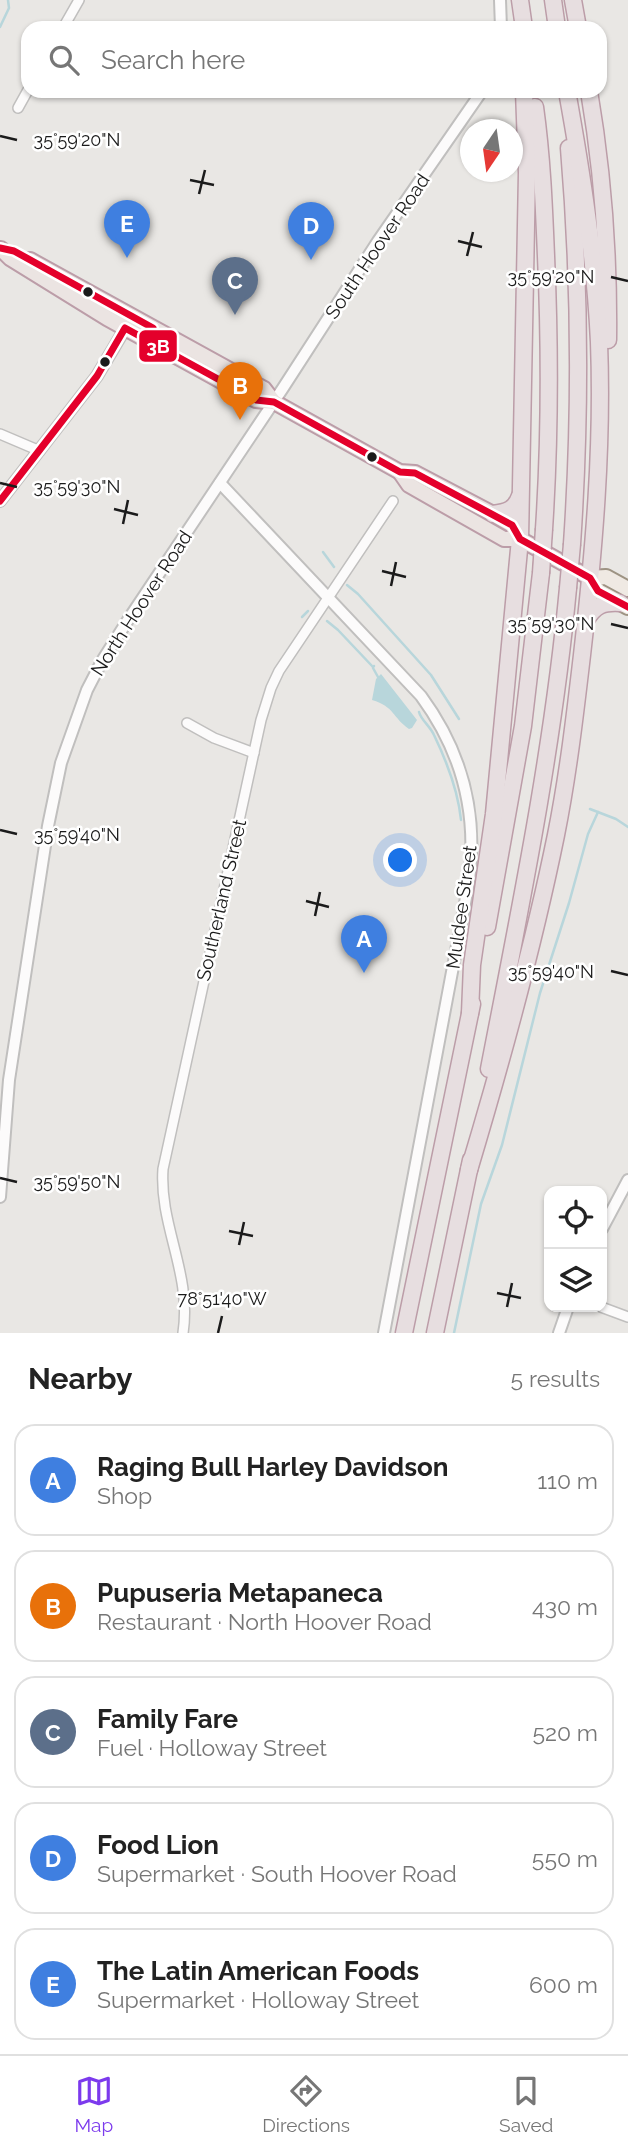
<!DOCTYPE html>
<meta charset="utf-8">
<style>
:root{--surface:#fff;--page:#f6f6f6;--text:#222;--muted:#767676;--line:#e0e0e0;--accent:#7c3aed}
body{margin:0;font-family:Raleway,sans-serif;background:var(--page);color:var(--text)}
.controls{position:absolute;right:21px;bottom:21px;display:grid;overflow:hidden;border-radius:14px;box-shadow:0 2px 5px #0004}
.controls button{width:63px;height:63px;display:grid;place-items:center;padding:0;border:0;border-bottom:2px solid var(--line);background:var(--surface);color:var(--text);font:35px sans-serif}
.compass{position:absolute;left:460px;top:119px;width:63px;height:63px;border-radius:50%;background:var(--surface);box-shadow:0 2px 5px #0004;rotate:193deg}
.you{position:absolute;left:401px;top:861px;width:24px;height:24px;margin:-18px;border:5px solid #fff;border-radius:50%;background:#1a73e8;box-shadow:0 0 0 10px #1a73e833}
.badge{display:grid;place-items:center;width:46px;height:46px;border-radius:50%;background:var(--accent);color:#fff;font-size:23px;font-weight:700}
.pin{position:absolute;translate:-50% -58px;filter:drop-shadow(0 2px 4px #0008)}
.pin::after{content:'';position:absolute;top:37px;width:24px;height:21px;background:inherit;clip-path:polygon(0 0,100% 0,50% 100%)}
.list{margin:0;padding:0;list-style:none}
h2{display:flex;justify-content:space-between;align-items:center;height:91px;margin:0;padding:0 28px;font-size:30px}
h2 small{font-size:23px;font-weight:400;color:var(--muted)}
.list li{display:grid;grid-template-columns:46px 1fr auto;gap:21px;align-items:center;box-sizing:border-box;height:112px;margin:0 14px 14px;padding:0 14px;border:2px solid var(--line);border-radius:21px}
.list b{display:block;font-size:26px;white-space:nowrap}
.list p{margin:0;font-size:23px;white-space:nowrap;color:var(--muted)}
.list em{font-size:23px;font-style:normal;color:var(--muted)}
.icon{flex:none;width:38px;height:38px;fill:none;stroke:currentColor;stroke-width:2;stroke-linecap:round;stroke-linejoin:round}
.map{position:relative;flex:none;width:628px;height:1333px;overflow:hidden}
.search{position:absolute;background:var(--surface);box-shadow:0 2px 5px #0004;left:21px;right:21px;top:21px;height:77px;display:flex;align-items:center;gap:18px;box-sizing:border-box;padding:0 24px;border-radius:21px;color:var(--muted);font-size:26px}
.sheet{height:721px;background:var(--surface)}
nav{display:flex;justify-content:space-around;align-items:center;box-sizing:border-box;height:98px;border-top:2px solid var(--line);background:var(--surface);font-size:19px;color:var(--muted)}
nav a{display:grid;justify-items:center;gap:4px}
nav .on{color:var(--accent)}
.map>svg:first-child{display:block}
.water{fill:#b8d6db}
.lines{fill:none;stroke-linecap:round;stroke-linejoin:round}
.stream{stroke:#b8d6db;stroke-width:2.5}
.minor-casing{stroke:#c0bfbe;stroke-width:12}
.tertiary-casing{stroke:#c0bfbe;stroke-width:14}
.primary-casing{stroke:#9d9383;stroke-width:18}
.trunk-casing{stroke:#bc9da8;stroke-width:18}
.motorway-casing{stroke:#bc9da8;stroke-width:19}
.minor{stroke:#fcfbfb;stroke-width:9}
.tertiary{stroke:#fcfbfb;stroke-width:10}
.primary{stroke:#efe9e3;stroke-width:14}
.trunk{stroke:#ebe4e2;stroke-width:14}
.motorway{stroke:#e7dee0;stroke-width:16}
.motorway-bridge-casing{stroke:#bc9da8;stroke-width:19;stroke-linecap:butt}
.motorway-bridge{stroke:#e7dee0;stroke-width:16}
.bus-1-casing{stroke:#fff;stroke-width:12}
.bus-1{stroke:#e4002b;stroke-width:7}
.ticks{fill:none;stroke:#1b1b1b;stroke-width:2.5}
.bus-dot{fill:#1b1b1b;stroke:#fff;stroke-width:2.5}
.labels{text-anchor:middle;stroke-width:5;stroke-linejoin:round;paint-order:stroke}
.street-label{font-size:19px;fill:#1b1b1b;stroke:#fff}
.ticks-label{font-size:18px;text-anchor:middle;fill:#1b1b1b;stroke:#fff;stroke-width:5;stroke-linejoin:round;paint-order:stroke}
.line-badge{stroke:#fff;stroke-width:2.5}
.badge-label{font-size:19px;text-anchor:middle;font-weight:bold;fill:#fff}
</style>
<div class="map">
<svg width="628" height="1333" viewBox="0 0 628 1333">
<rect width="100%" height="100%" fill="#e9e7e4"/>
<path class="water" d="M381 674 417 720 412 728 409 729C392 717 395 707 372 700L376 679Z"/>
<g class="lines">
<g class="stream">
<path d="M0 27 9 8 8 0"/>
<path d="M323 552 334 567"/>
<path d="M347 585 358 594 431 675 459 719"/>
<path d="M302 617 308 611"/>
<path d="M327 621 338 630 373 667 374 666"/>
<path d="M373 668 378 677"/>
<path d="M419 712C421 720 430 726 434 735 447 762 458 790 461 820"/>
<path d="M590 809 616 819 628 827"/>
<path d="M454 1333 481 1204 502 1145 540 993 569 903 588 834 598 812"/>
</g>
<g class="minor-casing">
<g id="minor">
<path d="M63 28 79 0"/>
<path d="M18 108 28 90"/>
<path d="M0 434 40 451"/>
<path d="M187 723 214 738 254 753"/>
<path d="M601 1307 628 1317"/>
<path d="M183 1333C192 1273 159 1226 163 1169L261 720 271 688 279 671 393 501"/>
</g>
</g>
<g class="tertiary-casing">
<g id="tertiary">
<path d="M500 0 501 28"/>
<path d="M220 483 421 696C463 753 479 817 468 887L384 1333"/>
<path d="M0 501 97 376 129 322"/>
<path d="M0 1197 9 1080 48 826 61 763 87 690 102 661 128 620 283 388 378 241 482 91"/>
<path d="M602 1229 628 1180"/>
<path d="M559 1333 568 1307"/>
</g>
</g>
<g class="primary-casing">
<path id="primary" d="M628 589 606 577 590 578 598 591 628 607"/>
</g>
<g class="trunk-casing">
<g id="trunk">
<path d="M1 249 10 258 107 318 256 400 274 402 400 472 415 473 493 514 512 525 520 539 590 578"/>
<path d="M30 260 264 389 274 402"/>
<path d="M400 472 409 485 504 539H520"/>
</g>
</g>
<g class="motorway-casing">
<g id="motorway">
<path d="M520 0 524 28"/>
<path d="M553 0 557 28"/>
<path d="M573 0 578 28"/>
<path d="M589 91C603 173 609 256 608 340"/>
<path d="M535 107C542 157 544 207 546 256 550 347 550 438 544 529"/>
<path d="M569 148C580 280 581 412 572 544"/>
<path d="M493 514C507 512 515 510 520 496"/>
<path d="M586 620C595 605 603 602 620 603"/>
<path d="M487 927 523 726 541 573"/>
<path d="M470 1013 472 965 494 814 520 539 527 173 524 91"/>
<path d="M489 1069C520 909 553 750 568 588"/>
<path d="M469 1170C502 1060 533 948 556 835 568 775 575 715 582 655 594 550 603 447 599 342 595 257 582 174 567 91"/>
<path d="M404 1333 472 1004"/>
<path d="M435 1333 471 1160"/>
</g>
</g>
<use href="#minor" class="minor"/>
<use href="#tertiary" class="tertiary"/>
<use href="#primary" class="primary"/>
<use href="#trunk" class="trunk"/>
<use href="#motorway" class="motorway"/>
<g class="motorway-bridge-casing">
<g id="motorway-bridge">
<path d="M541 573 544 529"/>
<path d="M568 588 572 544"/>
</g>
</g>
<use href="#motorway-bridge" class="motorway-bridge"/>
<g class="bus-1-casing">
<g id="bus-1">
<path d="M0 248 14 251 153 328"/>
<path d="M0 501 97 376 125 328 256 400 274 402 400 472 415 473 512 525 520 539 590 578 598 591 628 607"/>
</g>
</g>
<use href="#bus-1" class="bus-1"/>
</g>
<path class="ticks" d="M0 136 17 140M190 180 214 185M199 194 205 170M458 241 482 247M467 256 473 232M611 277 628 281M0 483 17 487M114 509 138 515M123 524 128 500M382 571 406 577M391 586 396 562M611 624 628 628M0 830 17 834M306 901 329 907M315 916 320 892M611 971 628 975M0 1178 17 1182M229 1231 253 1236M239 1245 244 1222M497 1293 521 1298M507 1307 512 1283M218 1333 222 1316"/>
<g class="bus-dot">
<circle cx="88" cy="292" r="6"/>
<circle cx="105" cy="362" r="6"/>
<circle cx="372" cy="457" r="6"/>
</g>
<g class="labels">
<g class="street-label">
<text transform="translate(377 246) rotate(-56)" y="7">South Hoover Road</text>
<text transform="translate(141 603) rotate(-57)" y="7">North Hoover Road</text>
<text transform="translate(221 900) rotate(-77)" y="7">Southerland Street</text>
<text transform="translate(461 907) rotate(-82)" y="7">Muldee Street</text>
</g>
</g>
<g class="ticks-label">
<text x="77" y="146">35°59'20"N</text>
<text x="551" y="283">35°59'20"N</text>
<text x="77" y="493">35°59'30"N</text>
<text x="551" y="630">35°59'30"N</text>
<text x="77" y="841">35°59'40"N</text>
<text x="551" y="978">35°59'40"N</text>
<text x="77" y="1188">35°59'50"N</text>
<text x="222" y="1305">78°51'40"W</text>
</g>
<rect class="line-badge" x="138" y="329" width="40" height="34" rx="7" fill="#e4002b"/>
<g class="badge-label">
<text x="158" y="353">3B</text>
</g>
</svg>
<div class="controls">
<button><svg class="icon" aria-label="locate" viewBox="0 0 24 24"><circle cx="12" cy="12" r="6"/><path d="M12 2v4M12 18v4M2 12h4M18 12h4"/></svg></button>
<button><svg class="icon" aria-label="layers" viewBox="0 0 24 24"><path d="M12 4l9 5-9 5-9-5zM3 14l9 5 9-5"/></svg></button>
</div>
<svg class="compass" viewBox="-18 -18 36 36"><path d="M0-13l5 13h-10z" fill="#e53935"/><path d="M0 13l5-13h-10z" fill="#767676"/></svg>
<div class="you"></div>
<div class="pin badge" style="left:364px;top:973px;background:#3f7fe0">A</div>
<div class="pin badge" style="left:240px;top:420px;background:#e8710a">B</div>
<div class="pin badge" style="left:235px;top:315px;background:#5c6f8a">C</div>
<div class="pin badge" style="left:311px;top:260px;background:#3f7fe0">D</div>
<div class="pin badge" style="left:127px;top:258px;background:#3f7fe0">E</div>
<div class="search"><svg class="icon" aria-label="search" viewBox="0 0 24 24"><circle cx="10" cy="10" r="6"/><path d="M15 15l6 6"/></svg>Search here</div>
</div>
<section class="sheet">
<h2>Nearby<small>5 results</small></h2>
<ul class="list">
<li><span class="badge" style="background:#3f7fe0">A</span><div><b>Raging Bull Harley Davidson</b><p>Shop</p></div><em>110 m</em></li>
<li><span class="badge" style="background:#e8710a">B</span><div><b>Pupuseria Metapaneca</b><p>Restaurant · North Hoover Road</p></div><em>430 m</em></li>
<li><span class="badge" style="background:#5c6f8a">C</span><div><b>Family Fare</b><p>Fuel · Holloway Street</p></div><em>520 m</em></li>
<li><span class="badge" style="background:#3f7fe0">D</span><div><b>Food Lion</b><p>Supermarket · South Hoover Road</p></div><em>550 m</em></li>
<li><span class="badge" style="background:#3f7fe0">E</span><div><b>The Latin American Foods</b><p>Supermarket · Holloway Street</p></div><em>600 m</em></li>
</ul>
</section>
<nav>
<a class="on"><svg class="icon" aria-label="map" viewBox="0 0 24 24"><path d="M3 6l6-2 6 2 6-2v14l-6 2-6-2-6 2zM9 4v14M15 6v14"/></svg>Map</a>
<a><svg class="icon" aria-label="directions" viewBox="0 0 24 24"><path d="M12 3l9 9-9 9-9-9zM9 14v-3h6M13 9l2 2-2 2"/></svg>Directions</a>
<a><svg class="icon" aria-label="saved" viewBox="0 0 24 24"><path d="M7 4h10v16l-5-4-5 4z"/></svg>Saved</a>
</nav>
